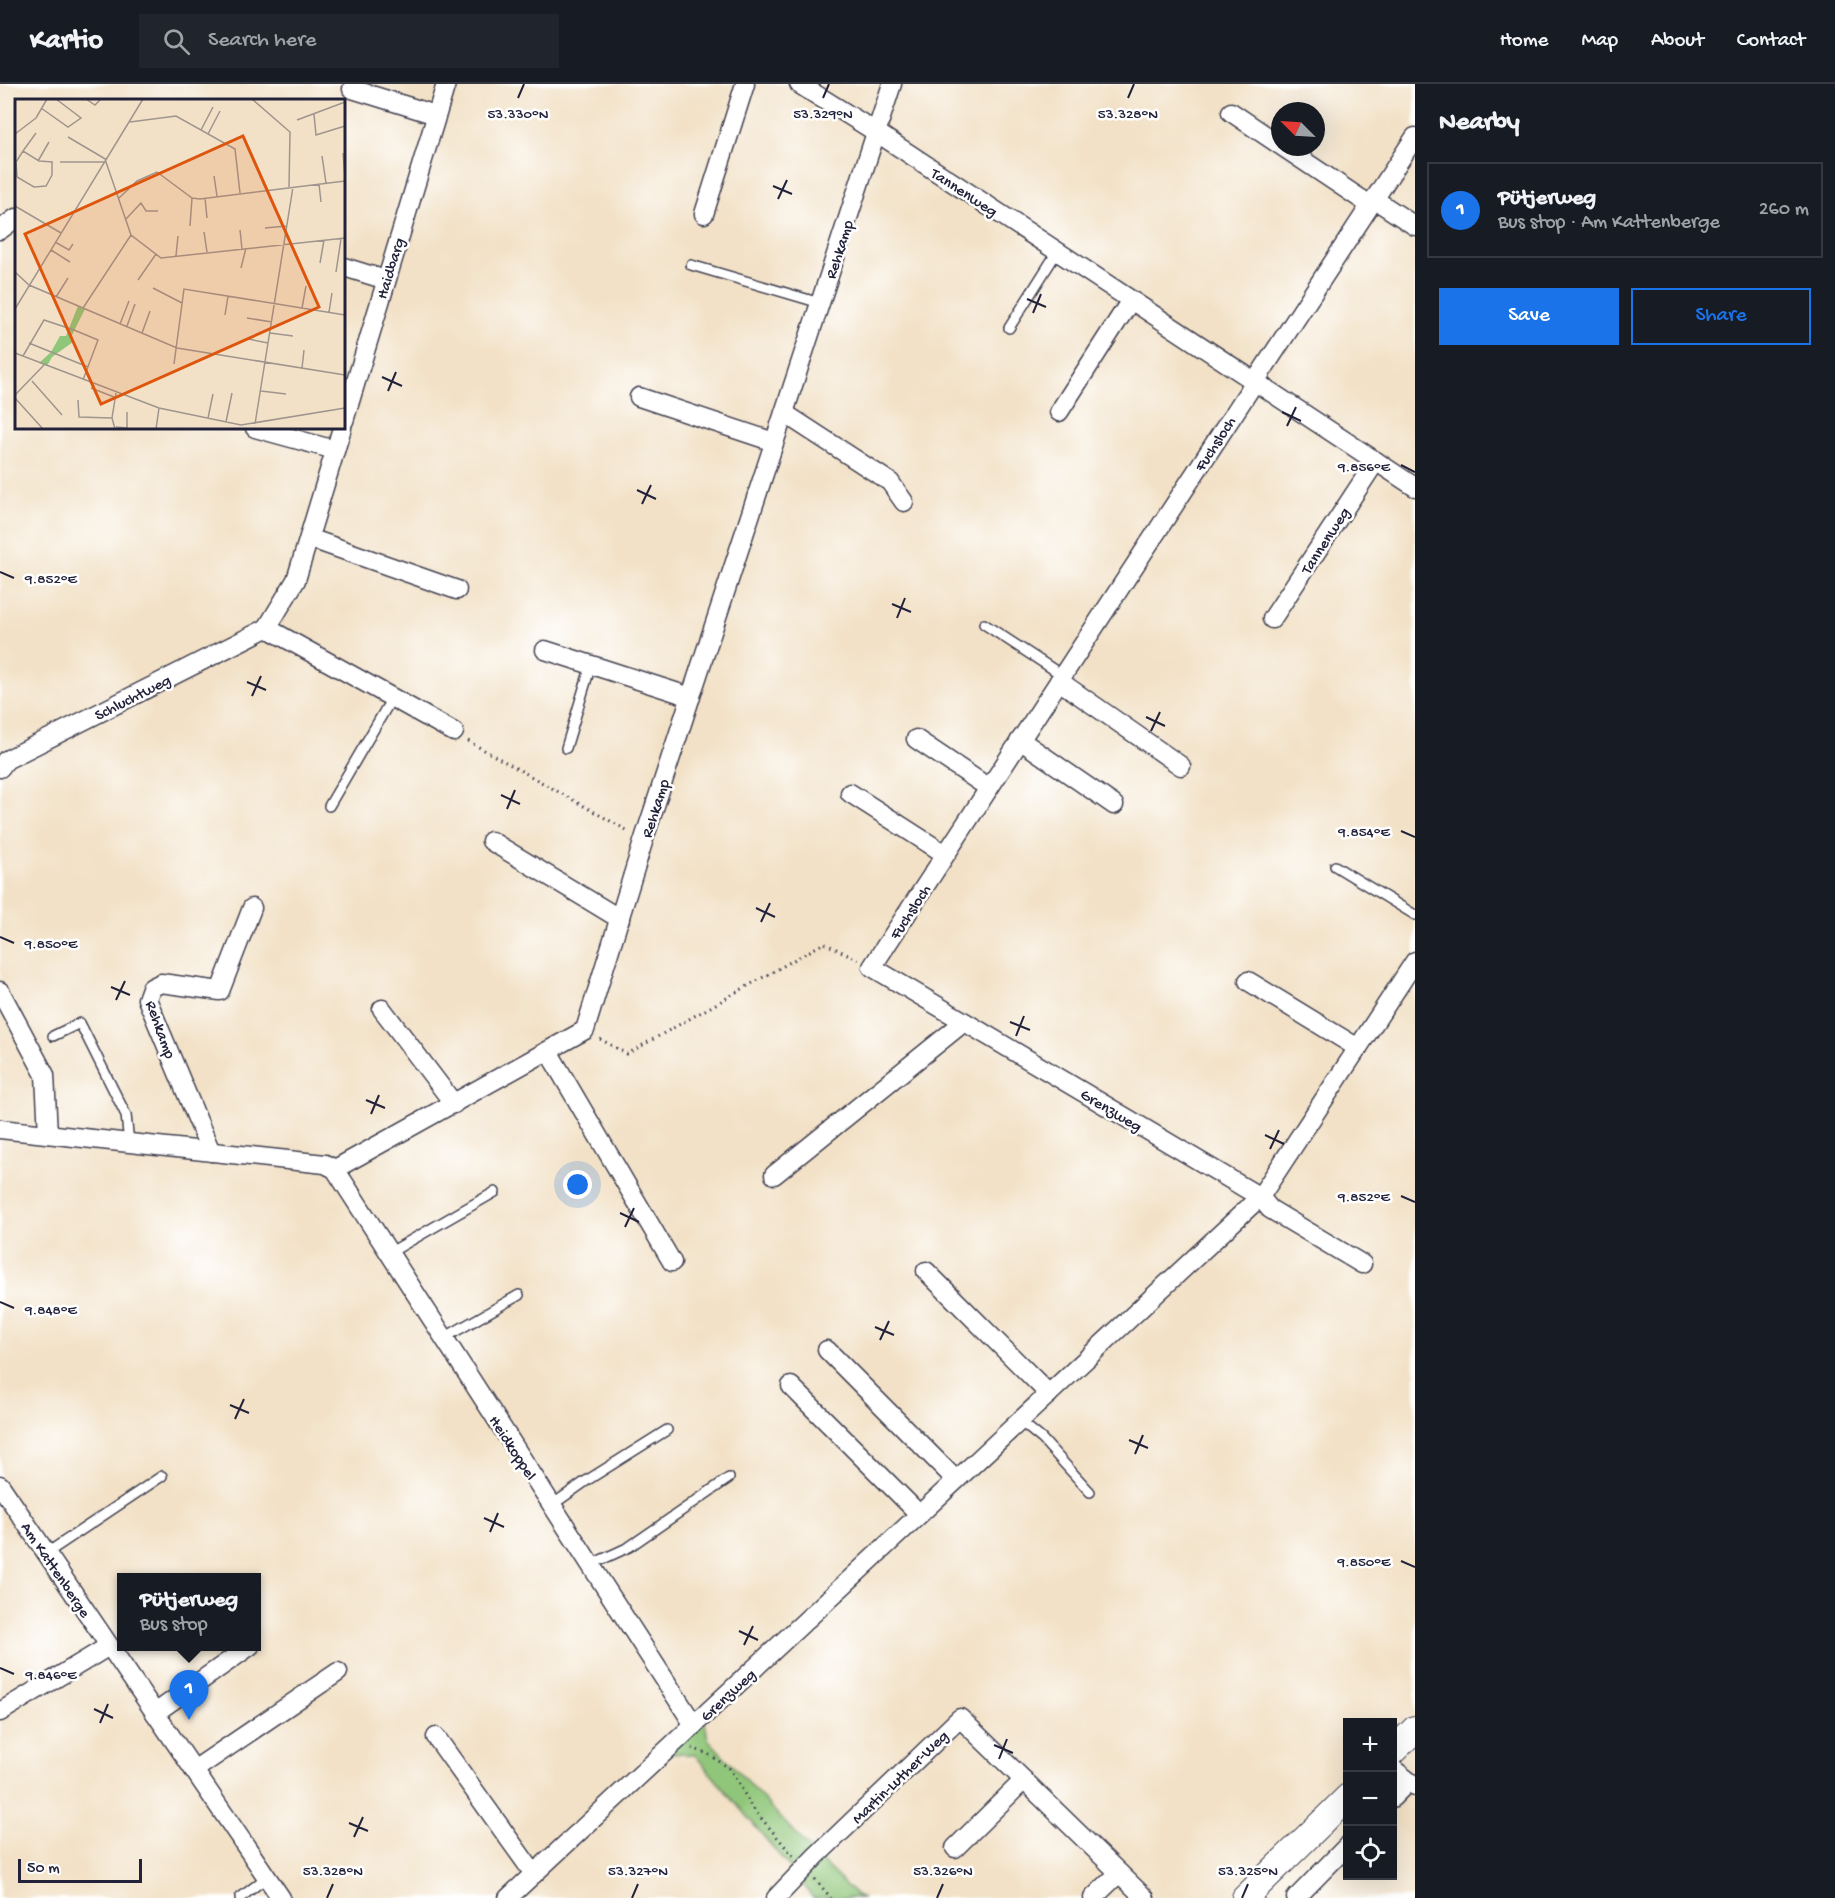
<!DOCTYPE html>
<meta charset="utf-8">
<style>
:root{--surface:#171b24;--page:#20242c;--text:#f1f3f6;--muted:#9ea1a6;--line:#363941;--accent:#1a73e8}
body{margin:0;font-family:"Gochi Hand",sans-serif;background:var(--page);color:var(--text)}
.controls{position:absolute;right:18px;bottom:18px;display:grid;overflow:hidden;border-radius:0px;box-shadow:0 6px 24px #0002}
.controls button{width:54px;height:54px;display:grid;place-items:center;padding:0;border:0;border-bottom:2px solid var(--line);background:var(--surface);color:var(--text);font:30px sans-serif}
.compass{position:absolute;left:1271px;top:18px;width:54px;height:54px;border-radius:50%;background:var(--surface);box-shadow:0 6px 24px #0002;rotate:294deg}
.scale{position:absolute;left:18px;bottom:15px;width:124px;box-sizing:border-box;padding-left:6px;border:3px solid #22223b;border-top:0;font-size:16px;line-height:21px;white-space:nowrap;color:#22223b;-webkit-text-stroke:4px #fff;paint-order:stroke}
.you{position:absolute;left:578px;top:1101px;width:21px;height:21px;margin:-15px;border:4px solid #fff;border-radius:50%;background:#1a73e8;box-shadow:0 0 0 9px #1a73e833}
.badge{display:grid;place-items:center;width:39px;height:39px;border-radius:50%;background:var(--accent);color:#fff;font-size:20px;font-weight:700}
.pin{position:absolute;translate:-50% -50px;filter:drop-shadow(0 2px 3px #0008)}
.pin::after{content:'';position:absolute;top:32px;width:21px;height:18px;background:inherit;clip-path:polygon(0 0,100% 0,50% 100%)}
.popup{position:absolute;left:117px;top:1489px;width:144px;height:78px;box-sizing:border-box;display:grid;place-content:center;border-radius:0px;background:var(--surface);filter:drop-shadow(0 2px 4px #0005);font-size:20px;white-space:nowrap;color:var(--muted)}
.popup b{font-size:22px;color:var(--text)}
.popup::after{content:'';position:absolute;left:50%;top:100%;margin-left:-12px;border:12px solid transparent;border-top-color:var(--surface)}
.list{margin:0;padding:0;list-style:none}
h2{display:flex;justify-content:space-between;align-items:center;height:78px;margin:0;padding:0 24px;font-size:26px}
h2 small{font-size:20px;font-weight:400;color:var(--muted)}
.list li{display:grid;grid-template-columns:39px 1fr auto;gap:18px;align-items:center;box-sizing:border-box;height:96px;margin:0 12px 12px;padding:0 12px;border:2px solid var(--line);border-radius:0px}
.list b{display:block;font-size:22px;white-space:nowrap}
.list p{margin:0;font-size:20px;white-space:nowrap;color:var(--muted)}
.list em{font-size:20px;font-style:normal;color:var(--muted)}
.actions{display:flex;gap:12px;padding:18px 24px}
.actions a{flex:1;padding:14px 0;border:2px solid var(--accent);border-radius:0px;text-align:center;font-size:21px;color:var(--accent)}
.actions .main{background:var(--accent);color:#fff}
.icon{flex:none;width:33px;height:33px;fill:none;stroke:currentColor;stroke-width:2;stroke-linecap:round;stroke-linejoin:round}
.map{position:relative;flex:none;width:1415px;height:1814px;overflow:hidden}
header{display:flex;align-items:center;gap:36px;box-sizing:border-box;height:84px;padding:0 30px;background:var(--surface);border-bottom:2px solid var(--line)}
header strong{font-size:28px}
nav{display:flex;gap:33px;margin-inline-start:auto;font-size:21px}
.search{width:420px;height:54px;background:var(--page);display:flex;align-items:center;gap:15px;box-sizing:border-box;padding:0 21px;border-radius:0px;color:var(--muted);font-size:22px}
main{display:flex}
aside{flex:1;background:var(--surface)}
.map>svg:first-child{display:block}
.green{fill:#90c679;stroke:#59745a;stroke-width:1.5}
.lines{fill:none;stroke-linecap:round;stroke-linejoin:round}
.lane-casing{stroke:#413f50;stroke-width:12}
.street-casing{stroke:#413f50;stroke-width:21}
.secondary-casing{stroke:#413f50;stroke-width:28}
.path{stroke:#413f50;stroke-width:3;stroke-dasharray:1.5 4.5;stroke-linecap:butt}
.lane{stroke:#fff;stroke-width:9}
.street{stroke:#fff;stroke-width:18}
.secondary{stroke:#fff;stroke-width:26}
.ticks{fill:none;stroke:#22223b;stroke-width:2}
.labels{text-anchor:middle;stroke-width:5;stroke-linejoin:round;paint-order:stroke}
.street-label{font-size:16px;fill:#22223b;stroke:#fff}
.inset-road{fill:none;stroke:#9f958e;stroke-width:1.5}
.view{fill:#de560e;fill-opacity:0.15;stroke:#de560e;stroke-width:3}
.inset-edge{fill:none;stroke:#22223b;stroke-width:3}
.ticks-label{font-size:15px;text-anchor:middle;fill:#22223b;stroke:#fff;stroke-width:5;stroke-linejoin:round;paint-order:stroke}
</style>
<header>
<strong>Kartio</strong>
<div class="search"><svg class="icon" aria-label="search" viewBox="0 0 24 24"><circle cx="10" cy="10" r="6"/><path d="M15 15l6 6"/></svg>Search here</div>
<nav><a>Home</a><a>Map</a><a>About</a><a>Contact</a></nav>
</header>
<main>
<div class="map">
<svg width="1415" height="1814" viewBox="0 0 1415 1814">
<rect width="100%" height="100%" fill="#fff"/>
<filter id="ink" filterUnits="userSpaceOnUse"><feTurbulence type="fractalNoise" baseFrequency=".0167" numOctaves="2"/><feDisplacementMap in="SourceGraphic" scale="12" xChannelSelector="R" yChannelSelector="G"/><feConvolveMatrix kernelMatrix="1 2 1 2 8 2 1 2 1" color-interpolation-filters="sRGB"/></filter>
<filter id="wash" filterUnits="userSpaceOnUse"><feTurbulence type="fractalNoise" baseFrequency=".008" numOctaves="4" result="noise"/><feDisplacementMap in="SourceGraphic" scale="24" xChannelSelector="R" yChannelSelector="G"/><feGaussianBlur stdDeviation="1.35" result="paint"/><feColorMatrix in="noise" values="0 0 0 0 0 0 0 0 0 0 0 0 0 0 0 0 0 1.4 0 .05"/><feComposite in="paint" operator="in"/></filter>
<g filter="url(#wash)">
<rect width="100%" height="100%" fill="#f2e1c6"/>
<path class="green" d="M704 1632 708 1655 816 1772 856 1811 863 1814H813L797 1792 695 1671 664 1669Z"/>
</g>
<g filter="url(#ink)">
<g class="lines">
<g class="lane-casing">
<g id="lane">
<path d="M691 181 820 219"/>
<path d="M1009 244 1057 168"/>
<path d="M984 540 1062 591"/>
<path d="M566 664 591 581"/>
<path d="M329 722 392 614"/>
<path d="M1335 782 1415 831"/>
<path d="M53 952 80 939 126 1031 129 1059"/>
<path d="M389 1169 495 1108"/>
<path d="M444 1254 519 1211"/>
<path d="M1020 1337 1042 1355 1090 1408"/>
<path d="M552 1421 586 1397 667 1346"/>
<path d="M47 1469 162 1392"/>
<path d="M590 1481 629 1463 729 1394"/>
<path d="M240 1814 267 1793"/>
</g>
</g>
<g class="street-casing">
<g id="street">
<path d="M799 0 876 48 1415 403"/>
<path d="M352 5 436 31"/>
<path d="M1231 28 1280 61"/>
<path d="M1283 63 1370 121"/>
<path d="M1374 115 1415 142"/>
<path d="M704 130 745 0"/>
<path d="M0 146 16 134"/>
<path d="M344 183 386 196"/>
<path d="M639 313 774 358"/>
<path d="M1059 328 1131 216"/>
<path d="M784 329 890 398 904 418"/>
<path d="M344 337 446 0"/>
<path d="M255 344 335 366"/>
<path d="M309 454 457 506"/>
<path d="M1272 535 1376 377"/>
<path d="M267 544 454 648"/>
<path d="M545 566 691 613"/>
<path d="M1059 597 1181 682"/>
<path d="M916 655 989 704"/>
<path d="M1020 656 1114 721"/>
<path d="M0 684 6 676 267 544 296 496 342 344"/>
<path d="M850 709 945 770"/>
<path d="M491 757 620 835"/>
<path d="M1248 897 1358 964"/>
<path d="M0 907 45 991 48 1050"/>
<path d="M382 925 454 1020"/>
<path d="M548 967 672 1178"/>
<path d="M0 1045 325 1080 335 1085 694 1641"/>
<path d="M211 1068 147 915 151 904 161 899 220 907 252 824"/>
<path d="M335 1085 585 946 644 755 892 0"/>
<path d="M774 1091 964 938"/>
<path d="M1362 1180 1270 1125 1260 1113 872 883 1415 53"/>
<path d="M926 1187 1049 1310"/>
<path d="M827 1266 956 1396"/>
<path d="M791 1302 919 1430"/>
<path d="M0 1401 281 1814"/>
<path d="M0 1628 109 1562"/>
<path d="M155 1629 250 1562"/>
<path d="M436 1653 534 1790"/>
<path d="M1392 1684 1415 1702"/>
<path d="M194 1686 338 1588"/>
<path d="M1392 1714 1408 1698"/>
<path d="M955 1764 1024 1696"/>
<path d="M508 1814 1260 1113 1415 877"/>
<path d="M776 1814 816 1772 960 1634 1145 1814"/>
<path d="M1093 1814 1119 1789"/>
<path d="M1296 1814 1348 1761"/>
</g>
</g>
<g class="secondary-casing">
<g id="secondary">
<path d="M1392 1668 1415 1645"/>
<path d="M1245 1814 1348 1713"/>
</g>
</g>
<g class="path">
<path d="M468 657 630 748"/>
<path d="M600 955 627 970 824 859 859 876"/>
<path d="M692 1664 708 1670 729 1684 738 1698 751 1722 794 1773"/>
<path d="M815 1795 831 1814"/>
</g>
<use href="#lane" class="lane"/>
<use href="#street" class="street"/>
<use href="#secondary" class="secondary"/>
</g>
</g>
<path class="ticks" d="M518 14 524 0M823 14 829 0M1128 14 1134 0M773 102 792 110M778 115 787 96M1027 215 1046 223M1033 229 1041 210M382 293 402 302M388 307 396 288M1282 328 1301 337M1287 342 1296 323M1401 381 1415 388M637 406 656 415M642 420 651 401M0 488 14 494M892 520 911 528M897 534 905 514M247 598 266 606M252 612 261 592M1146 633 1165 642M1151 647 1160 628M501 711 520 720M507 725 515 706M1401 747 1415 753M756 824 775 833M761 838 770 819M0 853 14 859M111 903 130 911M116 916 125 897M1010 938 1030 946M1016 952 1024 932M366 1016 385 1024M371 1030 379 1011M1265 1051 1284 1060M1270 1065 1279 1046M1401 1112 1415 1118M620 1129 639 1138M625 1143 634 1124M0 1218 14 1224M875 1243 894 1251M880 1256 889 1237M230 1321 249 1329M235 1335 244 1315M1129 1356 1148 1364M1135 1370 1143 1351M484 1434 504 1443M490 1448 498 1429M1401 1477 1415 1483M739 1547 758 1556M744 1561 753 1542M0 1584 14 1590M94 1625 113 1634M100 1639 108 1620M994 1661 1013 1669M999 1675 1007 1655M349 1739 368 1747M354 1753 363 1733M327 1814 333 1800M632 1814 638 1800M937 1814 943 1800M1242 1814 1248 1800"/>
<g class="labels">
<g class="street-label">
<text transform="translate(965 107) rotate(33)" y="6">Tannenweg</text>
<text transform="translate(838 165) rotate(-72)" y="6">Rehkamp</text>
<text transform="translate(389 184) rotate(-73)" y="6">Haidbarg</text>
<text transform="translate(1214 359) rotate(-57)" y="6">Fuchsloch</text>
<text transform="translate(1324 456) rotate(-57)" y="6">Tannenweg</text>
<text transform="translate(132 612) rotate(-27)" y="6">Schluchtweg</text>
<text transform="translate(654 724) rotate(-72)" y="6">Rehkamp</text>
<text transform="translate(909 827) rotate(-57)" y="6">Fuchsloch</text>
<text transform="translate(162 945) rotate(70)" y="6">Rehkamp</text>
<text transform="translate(1112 1025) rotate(31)" y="6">Grenzweg</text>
<text transform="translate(514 1363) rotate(57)" y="6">Heidkoppel</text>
<text transform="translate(57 1485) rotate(56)" y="6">Am Kattenberge</text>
<text transform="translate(727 1610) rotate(-43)" y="6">Grenzweg</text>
<text transform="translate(899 1692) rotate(-44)" y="6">Martin-Luther-Weg</text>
</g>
</g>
<g transform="translate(15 15)">
<rect width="330" height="330" fill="#f2e1c6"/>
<path d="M63 207 70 210 56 238 58 243 37 258 32 267 24 264 36 253 45 237H51Z" fill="#90c679"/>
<path class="inset-road" d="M71 0 80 6 86 0M237 0 275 33 274 88M26 9 53 28 66 19 41 0M299 15 301 36 330 27M282 21 330 3M115 23 161 17 220 50 225 94M186 31 198 8M0 35 21 19 32 0M193 35 205 12M53 38 92 61M8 52 21 34M328 54 330 77M307 57 311 84M23 62 34 43M1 63 2 78 19 88 31 87 37 76V63M1 63 8 52 24 62 38 63M45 63H91L116 136 146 159 330 139M199 77 202 97M304 85 306 103M104 99 122 82 142 73 177 99 185 100 330 82M190 99 192 119M0 107 46 134M111 120 126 104 131 112H143M175 127 177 99M250 129 272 127M225 131 227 150M189 133 192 153M40 143 54 151 58 145M36 151 55 163M161 157 163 137M305 164 309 141M226 169 231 149M0 173 14 186 162 249 330 276M321 173 326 140M123 181 141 155M138 189 167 204M41 198 53 179M68 209 116 136M287 209 291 187M0 210 128 0M314 213 317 194M210 216 213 197M232 219 257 223M105 225 114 202M112 227 120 205M127 234 135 212M255 234 278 237M233 240 253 244M14 244 73 268M0 254 144 309 226 326 330 309M8 257 29 221 59 231 83 241 68 281M159 265 169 190 330 216M287 269 289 251M17 282 47 316M76 289 99 298M246 292 271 295M0 296 29 266M0 299 28 330M63 301 64 318 97 319M193 319 198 295M211 323 217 294M240 325 278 88M101 328 112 329V313M100 330 97 319 101 294M141 330 144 309"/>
<path class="view" d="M228 37 304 208 86 305 10 135Z"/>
<rect width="330" height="330" class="inset-edge"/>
</g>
<g class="ticks-label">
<text x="518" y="34">53.330°N</text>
<text x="823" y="34">53.329°N</text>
<text x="1128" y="34">53.328°N</text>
<text x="1364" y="387">9.856°E</text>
<text x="51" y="499">9.852°E</text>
<text x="1364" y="752">9.854°E</text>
<text x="51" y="864">9.850°E</text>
<text x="1364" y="1117">9.852°E</text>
<text x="51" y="1230">9.848°E</text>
<text x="1364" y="1482">9.850°E</text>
<text x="51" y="1595">9.846°E</text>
<text x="333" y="1791">53.328°N</text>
<text x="638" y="1791">53.327°N</text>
<text x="943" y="1791">53.326°N</text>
<text x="1248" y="1791">53.325°N</text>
</g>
</svg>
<div class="controls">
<button>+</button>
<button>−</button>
<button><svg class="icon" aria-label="locate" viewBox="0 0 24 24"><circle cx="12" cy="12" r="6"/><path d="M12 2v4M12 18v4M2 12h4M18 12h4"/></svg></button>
</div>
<svg class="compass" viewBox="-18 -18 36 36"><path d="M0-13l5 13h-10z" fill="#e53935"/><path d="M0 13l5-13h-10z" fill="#9ea1a6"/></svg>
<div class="scale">50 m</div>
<div class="you"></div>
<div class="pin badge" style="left:189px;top:1636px">1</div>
<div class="popup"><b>Pütjerweg</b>Bus stop</div>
</div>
<aside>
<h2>Nearby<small></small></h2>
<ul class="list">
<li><span class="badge">1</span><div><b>Pütjerweg</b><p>Bus stop · Am Kattenberge</p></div><em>260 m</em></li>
</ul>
<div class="actions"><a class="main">Save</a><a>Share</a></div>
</aside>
</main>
